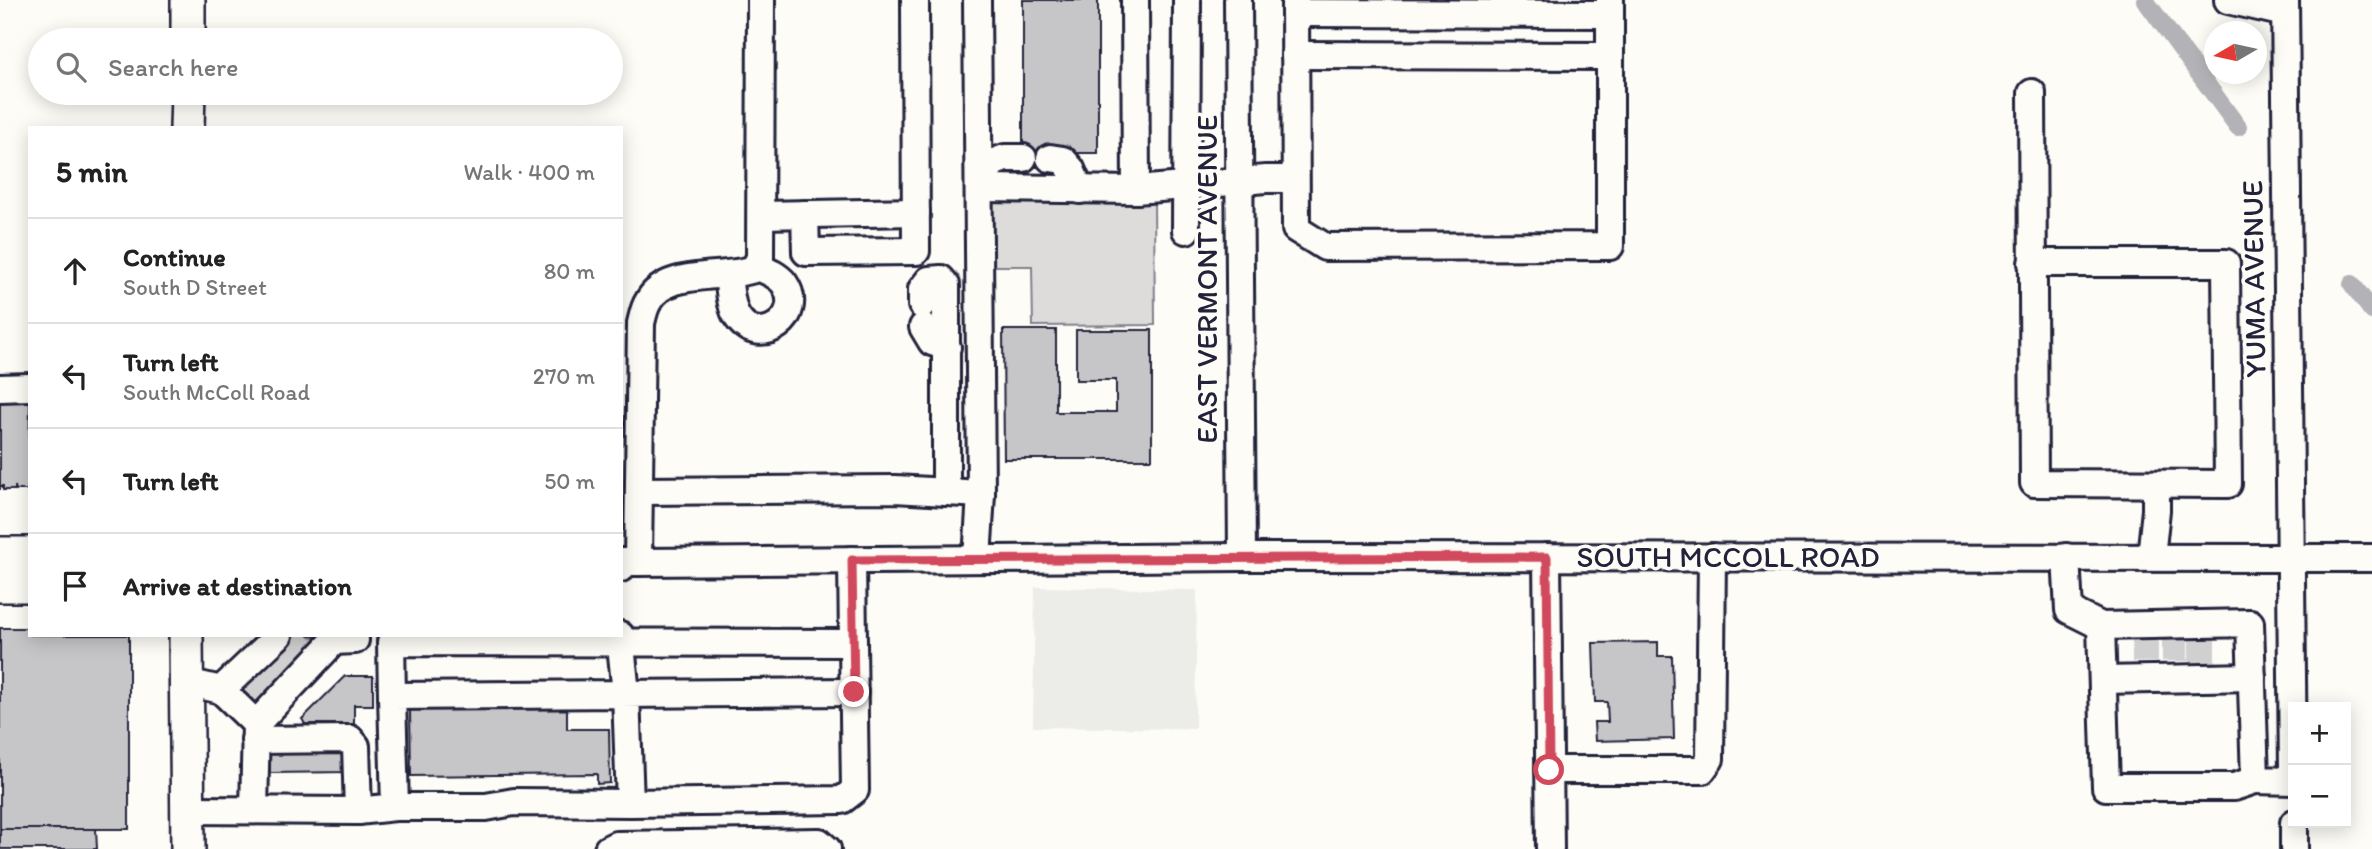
<!DOCTYPE html>
<meta charset="utf-8">
<style>
:root{--surface:#fff;--page:#f6f6f6;--text:#222;--muted:#767676;--line:#e0e0e0}
body{margin:0;font-family:Itim,sans-serif;background:var(--page);color:var(--text)}
.controls{position:absolute;right:21px;bottom:21px;display:grid;overflow:hidden;border-radius:0px;box-shadow:0 4px 18px #0003}
.controls button{width:63px;height:63px;display:grid;place-items:center;padding:0;border:0;border-bottom:2px solid var(--line);background:var(--surface);color:var(--text);font:35px sans-serif}
.compass{position:absolute;left:2204px;top:21px;width:63px;height:63px;border-radius:50%;background:var(--surface);box-shadow:0 4px 18px #0003;rotate:261deg}
.stop{position:absolute;width:21px;height:21px;margin:-16px;border:5px solid #d1495b;border-radius:50%;background:#fff}
.stop.end{background:#d1495b;border-color:#fff;box-shadow:0 2px 7px #0008}
.list{margin:0;padding:0;list-style:none}
h2{display:flex;justify-content:space-between;align-items:center;height:91px;margin:0;padding:0 28px;font-size:30px}
h2 small{font-size:23px;font-weight:400;color:var(--muted)}
.list li{display:grid;grid-template-columns:46px 1fr auto;gap:21px;align-items:center;box-sizing:border-box;height:105px;padding:0 28px;border-top:2px solid var(--line)}
.list b{display:block;font-size:26px;white-space:nowrap}
.list p{margin:0;font-size:23px;white-space:nowrap;color:var(--muted)}
.list em{font-size:23px;font-style:normal;color:var(--muted)}
.icon{flex:none;width:38px;height:38px;fill:none;stroke:currentColor;stroke-width:2;stroke-linecap:round;stroke-linejoin:round}
.map{position:relative;flex:none;width:2372px;height:849px;overflow:hidden}
.search{position:absolute;background:var(--surface);box-shadow:0 4px 18px #0003;left:28px;top:28px;width:595px;height:77px;display:flex;align-items:center;gap:18px;box-sizing:border-box;padding:0 24px;border-radius:38px;color:var(--muted);font-size:26px}
.panel{position:absolute;background:var(--surface);box-shadow:0 4px 18px #0003;left:28px;top:126px;width:595px;height:511px;border-radius:0px}
.map>svg:first-child{display:block}
.built{fill:#ecece9}
.green{fill:#dddcdb;stroke:#807f8b;stroke-width:2}
.lines{fill:none;stroke-linecap:round;stroke-linejoin:round}
.canal{stroke:#b2b2b7;stroke-width:18}
.building{fill:#c6c6c8;stroke:#22223b;stroke-width:2}
.minor-tunnel{stroke:#d1d0d1;stroke-width:26;stroke-dasharray:26 13;stroke-linecap:butt}
.minor-casing{stroke:#22223b;stroke-width:32}
.major-casing{stroke:#22223b;stroke-width:38}
.minor{stroke:#fdfcf7;stroke-width:26}
.major{stroke:#fdfcf7;stroke-width:33}
.route{stroke:#d1495b;stroke-width:9}
.labels{text-anchor:middle;stroke-width:7;stroke-linejoin:round;paint-order:stroke}
.street-label{font-size:30px;fill:#22223b;stroke:#fdfcf7}
</style>
<div class="map">
<svg width="2372" height="849" viewBox="0 0 2372 849">
<rect width="100%" height="100%" fill="#fdfcf7"/>
<filter id="ink" filterUnits="userSpaceOnUse"><feTurbulence type="fractalNoise" baseFrequency=".0143" numOctaves="2"/><feDisplacementMap in="SourceGraphic" scale="14" xChannelSelector="R" yChannelSelector="G"/><feConvolveMatrix kernelMatrix="1 2 1 2 8 2 1 2 1" color-interpolation-filters="sRGB"/></filter>
<g filter="url(#ink)">
<path class="built" d="M1035 587 1197 590 1195 729 1033 727Z"/>
<path class="green" d="M987 197 1154 198 1155 325 1033 326 1032 266H987Z"/>
<g class="lines">
<g class="canal">
<path d="M2145 0 2238 127"/>
<path d="M2352 284 2372 311"/>
</g>
</g>
<g class="building">
<path d="M1023 0H1098V153H1051L1050 167H1023Z"/>
<path d="M1003 330H1056V412H1116V380H1076V330H1152V459H1004Z"/>
<path d="M0 394H30L29 490H16L15 486V490H3V486H0V490Z"/>
<path d="M0 628H30V635H129V829H0Z"/>
<path d="M293 635 322 637 249 709 234 694Z"/>
<path d="M1658 642V656H1672L1674 739 1595 741 1594 722H1608L1607 702H1595L1593 643Z"/>
<path d="M345 676H373V705H354V724H305L302 719Z"/>
<path d="M567 706V729H609L610 783 597 784V774L411 776 410 708Z"/>
<path d="M346 747 347 772 270 773V748Z"/>
<path d="M0 829H96L97 849H0Z"/>
</g>
<g class="lines">
<g class="minor-tunnel">
<path d="M2175 635V664"/>
<path d="M2145 636V664"/>
<path d="M2202 636V664"/>
<path d="M291 637 306 653"/>
<path d="M274 654 290 668"/>
<path d="M260 667 276 682"/>
<path d="M243 684 259 699"/>
</g>
<g class="minor-casing">
<g id="minor">
<path d="M1135 0 1136 190"/>
<path d="M1238 0 1242 557"/>
<path d="M1295 0 1296 229 1325 247 1610 246V0"/>
<path d="M2228 0 2285 13"/>
<path d="M2285 0 2293 771"/>
<path d="M1295 13 1610 14"/>
<path d="M1295 55 1609 56"/>
<path d="M2032 93 2034 483 2228 484 2226 263H2032"/>
<path d="M1050 158 1063 160 1071 169 1080 190"/>
<path d="M979 188 1136 190 1266 179H1294"/>
<path d="M979 188 992 163 1005 158H1023"/>
<path d="M805 214 806 252 916 251 915 0"/>
<path d="M761 215 916 212"/>
<path d="M1186 230 1187 0"/>
<path d="M728 275C730 288 730 307 738 318 760 350 807 316 784 283 778 275 765 270 756 266"/>
<path d="M922 305V289L929 280 941 279 946 285V492"/>
<path d="M923 327 932 342 947 347"/>
<path d="M0 388 30 387"/>
<path d="M639 491 895 489 981 494"/>
<path d="M1547 557 1550 849"/>
<path d="M2066 557 2069 610 2101 626 2250 623 2255 780 2293 781"/>
<path d="M2151 557 2156 510V484"/>
<path d="M977 559 981 494 977 0"/>
<path d="M638 562 641 323C643 316 644 308 648 302 665 268 723 280 754 269L760 258 761 0"/>
<path d="M621 568V562H638L1242 557 2372 558"/>
<path d="M2101 626 2106 787H2234L2255 780"/>
<path d="M620 635 626 694 630 803 514 802 486 807H395L392 696 854 692"/>
<path d="M2103 680 2252 677"/>
<path d="M187 682 221 690 256 724"/>
<path d="M221 690 279 635"/>
<path d="M392 696 391 642 853 643 852 560"/>
<path d="M255 740 350 739 356 746 358 811"/>
<path d="M1549 770H1702L1710 759 1712 557"/>
<path d="M630 803 842 800 855 790 853 643"/>
<path d="M188 810 358 811 395 807"/>
<path d="M254 810 256 724 334 641 355 640 354 635"/>
<path d="M2294 823V849"/>
<path d="M608 849 616 845 819 842 827 849"/>
</g>
</g>
<g class="major-casing">
<g id="major">
<path d="M188 40V0"/>
<path d="M187 128 188 93"/>
<path d="M0 554H30"/>
<path d="M0 585H30"/>
<path d="M186 635 188 849"/>
</g>
</g>
<use href="#minor" class="minor"/>
<use href="#major" class="major"/>
</g>
</g>
<g class="lines" filter="url(#ink)">
<path class="route" d="M854 692 852 560 1547 557 1549 770"/>
</g>
<g class="labels">
<g class="street-label">
<text transform="translate(1207 279) rotate(-90)" y="10">EAST VERMONT AVENUE</text>
<text transform="translate(2254 279) rotate(-91)" y="10">YUMA AVENUE</text>
<text x="1728" y="567">SOUTH MCCOLL ROAD</text>
</g>
</g>
</svg>
<div class="controls">
<button>+</button>
<button>−</button>
</div>
<svg class="compass" viewBox="-18 -18 36 36"><path d="M0-13l5 13h-10z" fill="#e53935"/><path d="M0 13l5-13h-10z" fill="#767676"/></svg>
<div class="stop" style="left:1549px;top:770px"></div>
<div class="stop end" style="left:854px;top:692px"></div>
<div class="search"><svg class="icon" aria-label="search" viewBox="0 0 24 24"><circle cx="10" cy="10" r="6"/><path d="M15 15l6 6"/></svg>Search here</div>
<section class="panel">
<h2>5 min<small>Walk · 400 m</small></h2>
<ul class="list">
<li><svg class="icon" aria-label="ahead" viewBox="0 0 24 24"><path d="M12 20V5M6 11l6-6 6 6"/></svg><div><b>Continue</b><p>South D Street</p></div><em>80 m</em></li>
<li><svg class="icon" aria-label="left" viewBox="0 0 24 24"><path d="M17 20v-9H6M10 6l-5 5 5 5"/></svg><div><b>Turn left</b><p>South McColl Road</p></div><em>270 m</em></li>
<li><svg class="icon" aria-label="left" viewBox="0 0 24 24"><path d="M17 20v-9H6M10 6l-5 5 5 5"/></svg><div><b>Turn left</b></div><em>50 m</em></li>
<li><svg class="icon" aria-label="arrive" viewBox="0 0 24 24"><path d="M6 21V4h12l-3 4 3 4H6"/></svg><div><b>Arrive at destination</b></div></li>
</ul>
</section>
</div>
